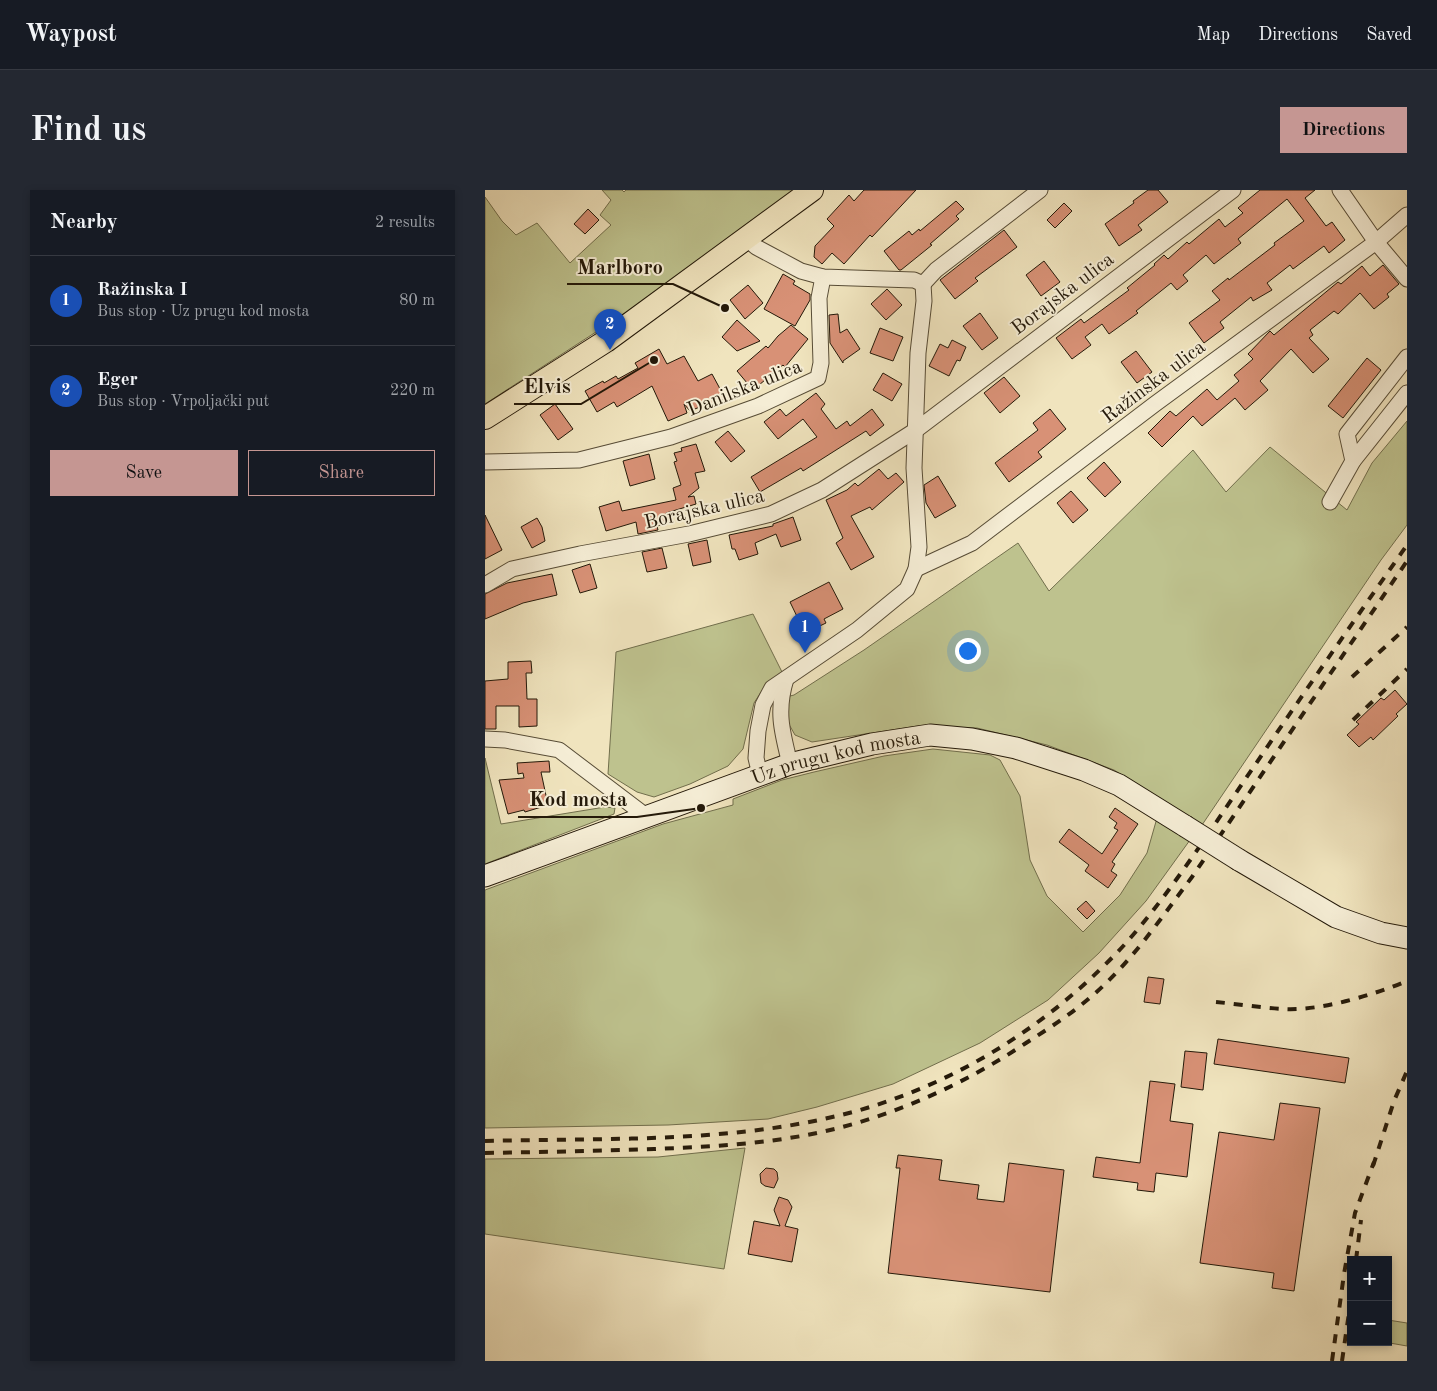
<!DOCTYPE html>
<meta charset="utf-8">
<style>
:root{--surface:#171b24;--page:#242831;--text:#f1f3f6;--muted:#9ea1a6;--line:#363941;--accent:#c59692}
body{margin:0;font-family:"Old Standard TT",serif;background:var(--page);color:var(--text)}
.controls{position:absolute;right:15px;bottom:15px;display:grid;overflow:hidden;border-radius:0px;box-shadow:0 2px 8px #0003}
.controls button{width:45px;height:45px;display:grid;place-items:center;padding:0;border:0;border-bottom:1px solid var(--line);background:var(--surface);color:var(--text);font:25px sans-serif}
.you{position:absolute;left:482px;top:460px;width:18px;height:18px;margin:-12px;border:4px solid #fff;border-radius:50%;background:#1a73e8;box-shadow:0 0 0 8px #1a73e833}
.badge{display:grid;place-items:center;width:32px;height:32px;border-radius:50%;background:var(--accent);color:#fff;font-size:16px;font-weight:700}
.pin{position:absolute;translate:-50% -41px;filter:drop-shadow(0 1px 2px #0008)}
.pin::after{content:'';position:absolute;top:26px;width:18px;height:15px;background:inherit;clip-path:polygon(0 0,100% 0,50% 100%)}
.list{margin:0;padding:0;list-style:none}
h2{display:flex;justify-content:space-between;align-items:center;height:65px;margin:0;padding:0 20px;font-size:21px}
h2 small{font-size:16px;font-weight:400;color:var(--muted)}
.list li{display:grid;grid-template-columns:32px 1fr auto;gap:15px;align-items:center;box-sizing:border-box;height:90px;padding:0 20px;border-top:1px solid var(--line)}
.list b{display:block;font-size:19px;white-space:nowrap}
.list p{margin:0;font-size:16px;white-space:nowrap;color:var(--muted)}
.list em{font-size:16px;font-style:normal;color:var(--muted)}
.actions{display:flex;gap:10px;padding:15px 20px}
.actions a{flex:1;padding:11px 0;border:1px solid var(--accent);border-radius:0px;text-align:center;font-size:18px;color:var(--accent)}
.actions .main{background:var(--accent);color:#111}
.map{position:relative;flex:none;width:922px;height:1171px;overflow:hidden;border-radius:0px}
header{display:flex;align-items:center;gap:30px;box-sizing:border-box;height:70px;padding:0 25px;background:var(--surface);border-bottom:1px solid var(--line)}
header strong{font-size:24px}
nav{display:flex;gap:28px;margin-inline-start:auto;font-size:18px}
.intro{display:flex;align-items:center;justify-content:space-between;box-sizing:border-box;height:120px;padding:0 30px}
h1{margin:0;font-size:35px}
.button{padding:12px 22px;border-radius:0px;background:var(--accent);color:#111;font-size:18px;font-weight:700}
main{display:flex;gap:30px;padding:0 30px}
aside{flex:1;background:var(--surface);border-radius:0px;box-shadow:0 2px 8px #0003}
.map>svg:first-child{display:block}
.green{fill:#bec28e;stroke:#716e4c}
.building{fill:#d89176;stroke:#241909}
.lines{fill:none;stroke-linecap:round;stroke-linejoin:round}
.street-casing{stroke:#574c36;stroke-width:17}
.secondary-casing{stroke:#241909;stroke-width:23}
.primary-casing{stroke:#241909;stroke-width:24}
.street{stroke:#f5edd5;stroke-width:15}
.secondary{stroke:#f5edd5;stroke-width:21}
.primary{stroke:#f0e4be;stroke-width:22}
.rail{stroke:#241909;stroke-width:4;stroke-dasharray:9 9;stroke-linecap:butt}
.secondary-bridge-casing{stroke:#241909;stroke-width:23;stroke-linecap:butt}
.secondary-bridge{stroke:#f5edd5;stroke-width:21}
.labels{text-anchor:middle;stroke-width:4;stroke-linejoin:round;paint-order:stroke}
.street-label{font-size:20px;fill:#241909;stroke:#f5edd5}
.leader{fill:none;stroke:#241909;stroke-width:2}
.callout-dot{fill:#241909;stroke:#f5edd5;stroke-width:2}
.callout-label{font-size:21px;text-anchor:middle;font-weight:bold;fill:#241909;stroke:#f5edd5;stroke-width:4;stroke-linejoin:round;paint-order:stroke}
</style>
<header>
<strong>Waypost</strong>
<nav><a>Map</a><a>Directions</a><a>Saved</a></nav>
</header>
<div class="intro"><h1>Find us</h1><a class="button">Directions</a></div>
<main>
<aside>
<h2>Nearby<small>2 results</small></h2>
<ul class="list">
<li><span class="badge" style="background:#1a4fb4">1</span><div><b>Ražinska I</b><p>Bus stop · Uz prugu kod mosta</p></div><em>80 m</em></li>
<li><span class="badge" style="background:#1a4fb4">2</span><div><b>Eger</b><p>Bus stop · Vrpoljački put</p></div><em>220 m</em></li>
</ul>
<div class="actions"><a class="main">Save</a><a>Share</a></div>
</aside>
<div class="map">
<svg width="922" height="1171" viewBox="0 0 922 1171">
<rect width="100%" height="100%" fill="#f0e4be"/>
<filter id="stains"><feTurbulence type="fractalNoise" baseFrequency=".004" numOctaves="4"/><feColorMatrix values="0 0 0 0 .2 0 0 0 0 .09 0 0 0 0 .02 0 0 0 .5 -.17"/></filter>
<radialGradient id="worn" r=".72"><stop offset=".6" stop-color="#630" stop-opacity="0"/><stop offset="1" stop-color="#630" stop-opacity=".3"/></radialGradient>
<g class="green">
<path d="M117 0H137L139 2 141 0H310L148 118 0 214V7L17 31 31 45 52 33 85 73 126 35 115 25 126 10Z"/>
<path d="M922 231V335L896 370 717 635 629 580 562 555 492 538 433 536 327 552 310 545 301 529V507L309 505 379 460 533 353 564 401 708 260 741 302 785 257 862 320 887 273Z"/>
<path d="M268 424 297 482 278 499 269 513 258 559 243 576 205 594 169 607 152 602 123 584 131 462Z"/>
<path d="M448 559 505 565 515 570 535 606 545 670 562 706 598 742 635 705 662 663 672 628 705 650 661 711 614 763 563 810 495 853 408 894 332 917 283 929 183 935 0 938V700L178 634 248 615V609L297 590 329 582 399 566Z"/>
<path d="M0 568 16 634 120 617 130 618 129 624 0 674Z"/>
<path d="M260 958 239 1079 0 1044V969L173 967Z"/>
<path d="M903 1130 922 1133V1156L899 1152H903Z"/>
</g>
<g class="building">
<path d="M379 0H431L387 47 385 45 359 74 347 63 337 74 329 67 330 56 349 36 342 29 364 5 369 11Z"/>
<path d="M663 0H673L683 12 653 35 657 40 634 56 620 34 649 13 648 11Z"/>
<path d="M775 0H830L820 8 841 36 847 32 860 50 844 63 839 56 808 79 805 75 782 93 787 100 768 111 766 107 735 132 739 138 719 153 704 133 735 110 727 101 743 88 744 90 790 55 789 53 819 31 802 9 753 49 756 53 729 74 721 65 698 85 703 91 692 100 686 93 651 121 653 123 624 144 617 134 600 147 606 155 587 169 571 148 596 129 599 133 644 100 642 98 670 75 669 74 679 65 683 69 702 52 704 54 734 29 740 37 758 23 753 18Z"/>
<path d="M471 11 479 19 471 26 474 29 445 54 447 55 416 80H414L399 61 424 41 427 45 434 39 435 41Z"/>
<path d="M579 13 587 21 570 38 562 30Z"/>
<path d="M103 19 114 30 100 44 89 34Z"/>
<path d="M519 40 532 57 490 88 493 91 470 109 455 90Z"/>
<path d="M559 71 575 92 556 106 541 85Z"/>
<path d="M898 75 914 94 902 104 904 107 889 119 875 103 853 124 849 121 825 140 828 145 824 148 844 169 828 183 806 159 775 191 783 200 760 220 750 208 717 236 708 226 677 257 663 243 685 221 691 226 722 199 732 210 754 191 749 185 768 169 763 164 785 141 789 145 853 92 856 94 877 76 885 86Z"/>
<path d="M298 84 310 91 308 94 325 104V110L310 136 279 119Z"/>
<path d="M263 95 278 113 260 129 245 110Z"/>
<path d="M402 99 417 115 401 130 386 114Z"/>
<path d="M495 123 513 148 497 160 478 136Z"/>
<path d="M353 124 355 143 362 139 375 159 358 171V173L345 153 344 125Z"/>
<path d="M252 130 275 151 252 161 237 147Z"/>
<path d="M306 135 323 149 300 177 298 175 268 200 252 181 281 156 283 158 293 146Z"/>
<path d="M395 138 418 147 408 171 385 163Z"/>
<path d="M467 150 481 157 475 171 472 170 464 186 444 176 455 154 463 158Z"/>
<path d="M174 159 182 174 199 166 213 191 227 184 240 208 224 217 222 214 205 221 199 214 202 223 183 231 167 196 132 217 129 212 112 222 100 201 118 191 119 193 131 186 133 189 153 178 150 173Z"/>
<path d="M651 161 667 182 652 193 636 172Z"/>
<path d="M882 168 896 180 858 228 843 216Z"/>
<path d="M398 183 417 194 407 211 388 200Z"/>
<path d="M519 187 535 206 515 223 499 203Z"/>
<path d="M331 203 340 214 336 219 351 239 362 231 365 236 387 219 399 235 385 246 381 241 318 281 316 278 275 302 266 287 332 247 318 229 293 249 279 232 295 219 301 226Z"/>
<path d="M70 214 88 239 73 250 55 225Z"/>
<path d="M565 219 581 239 553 262 557 267 524 292 510 273 553 240 548 233Z"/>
<path d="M243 241 260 261 246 272 230 252Z"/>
<path d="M211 254 220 281 210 283 214 298 203 307 209 306 211 314 181 323 183 333 172 336 173 340 153 344 151 332 121 341 114 317 134 311 137 321 191 310 188 298 196 295 189 272 192 271 189 263 197 261 196 258Z"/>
<path d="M164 264 170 289 145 296 138 271Z"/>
<path d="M619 272 636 292 620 307 602 288Z"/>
<path d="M394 279 403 289 411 283 419 292 387 320 385 317 366 326 389 367 366 380 351 353 358 348 341 310 362 300 370 293 373 296Z"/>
<path d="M453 286 471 316 450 328 441 313 439 295Z"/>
<path d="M586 301 603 320 588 333 572 313Z"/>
<path d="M0 325 17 360 0 369Z"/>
<path d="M308 327 316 350 296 357 291 344 270 353 273 364 254 370 250 359H247L244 345 288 336V334Z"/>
<path d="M52 328 57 337 60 351 47 358 36 337Z"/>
<path d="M222 350 226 372 208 376 203 354Z"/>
<path d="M177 358 182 378 162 382 157 362Z"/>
<path d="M105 374 112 398 95 403 87 380Z"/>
<path d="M67 384 72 405 38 413 0 429V404L22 393Z"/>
<path d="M344 392 358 419 339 429 341 433 320 443 305 412Z"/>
<path d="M46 471 47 483H41L42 509H52V536L34 537V516H11V539H0V491L23 489V472Z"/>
<path d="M910 500 922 514 911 524 913 526 888 550 886 547 874 557 862 545 874 534 871 532 896 508 899 510Z"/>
<path d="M64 571 65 582H56L63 615 40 622 39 620 23 624 14 590 39 588 38 583 33 584 32 573Z"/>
<path d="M630 618 653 634 627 672 630 674 626 681 632 685 623 698 600 681 604 675 574 652 584 639 617 664 633 640 629 638 632 633 624 627Z"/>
<path d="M601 711 610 721 602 729 592 719Z"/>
<path d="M663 787 679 789 675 814 659 812Z"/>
<path d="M733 849 864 868 860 893 729 874Z"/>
<path d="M700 861 722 863 718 900 696 897Z"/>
<path d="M665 891 690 894 685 931 708 934 702 987 671 983 669 1002 652 1000 653 993 608 987 611 967 655 973Z"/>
<path d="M795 913 835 918 809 1101 787 1098 789 1083 715 1073 734 942 789 950Z"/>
<path d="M413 965 457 970 454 990 494 995 492 1009 519 1012 524 973 579 980 565 1102 403 1083 415 978H411Z"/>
<path d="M281 978 289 979 292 982 293 989 289 998 280 996 276 993 275 984Z"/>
<path d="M294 1007 303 1010 307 1017 300 1036 313 1039 307 1072 263 1064 269 1031 295 1036 289 1020Z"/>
</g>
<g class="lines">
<g class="street-casing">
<g id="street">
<path d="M855 0 891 52 922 89"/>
<path d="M262 49 271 57 316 81 338 87 429 90 438 94"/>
<path d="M438 94 451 80 555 0"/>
<path d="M868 271 862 244 922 167"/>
<path d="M0 272 94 270 186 247 273 216 333 188 336 173 334 108 338 87"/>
<path d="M845 312 868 271 922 203"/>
<path d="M431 379 487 353 670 214 891 52 922 25"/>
<path d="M0 395 27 379 95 364 204 344 286 324 337 300 431 240 748 0"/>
<path d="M301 489C291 521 297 542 305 574"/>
<path d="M0 549 20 550 74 560 161 626"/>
<path d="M275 585 271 568 273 541 278 515 287 498 372 440 422 399 431 379 434 357 429 278 433 163 439 111 438 94"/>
</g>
</g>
<g class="secondary-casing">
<g id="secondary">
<path d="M754 670 851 727 896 743 922 748"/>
<path id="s1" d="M0 686 305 574 387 554 445 545 487 549 531 558 599 580 634 595 700 636"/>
</g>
</g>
<g class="primary-casing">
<path id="primary" d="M0 228 121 151 327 0"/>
</g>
<use href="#street" class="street"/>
<use href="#secondary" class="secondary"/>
<use href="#primary" class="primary"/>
<g class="rail">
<path d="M867 487 922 437"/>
<path d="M868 530 922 479"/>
<path d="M731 812C753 814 777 818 799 819 836 821 888 805 922 791"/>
<path d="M0 951C113 948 233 953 343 928 458 903 562 839 641 753 688 700 730 633 770 575 820 501 871 428 922 355"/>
<path d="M0 963C56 962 112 961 169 959 223 957 279 954 332 943 407 927 478 895 541 853 568 836 595 818 618 796 652 764 679 724 707 687L922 371"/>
<path d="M888 976 909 911 922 881"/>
<path d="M871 1070 876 1030"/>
<path d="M847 1171 859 1084 870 1023 889 972"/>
<path d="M857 1171 866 1109"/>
</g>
<g class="secondary-bridge-casing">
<path id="secondary-bridge" d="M700 636 754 670"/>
</g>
<use href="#secondary-bridge" class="secondary-bridge"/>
</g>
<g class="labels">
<g class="street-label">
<text transform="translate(577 103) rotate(-37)" y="7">Borajska ulica</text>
<text transform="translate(668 191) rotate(-37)" y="7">Ražinska ulica</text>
<text transform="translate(259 197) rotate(-22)" y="7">Danilska ulica</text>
<text transform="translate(219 318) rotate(-13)" y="7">Borajska ulica</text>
<text dy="7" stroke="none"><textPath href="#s1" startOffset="371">Uz prugu kod mosta</textPath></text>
</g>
</g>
<path class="leader" d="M240 118L188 94H82M169 170L96 214H29M216 618L152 627H33"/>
<g class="callout-dot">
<circle cx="240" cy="118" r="5"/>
<circle cx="169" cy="170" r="5"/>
<circle cx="216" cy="618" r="5"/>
</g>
<g class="callout-label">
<text x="135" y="84">Marlboro</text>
<text x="62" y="203">Elvis</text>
<text x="93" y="616">Kod mosta</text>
</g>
<rect width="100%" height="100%" filter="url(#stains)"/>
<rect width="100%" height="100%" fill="url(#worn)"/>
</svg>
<div class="controls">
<button>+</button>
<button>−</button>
</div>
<div class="you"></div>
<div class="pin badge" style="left:320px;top:463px;background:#1a4fb4">1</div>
<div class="pin badge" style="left:125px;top:160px;background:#1a4fb4">2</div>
</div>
</main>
